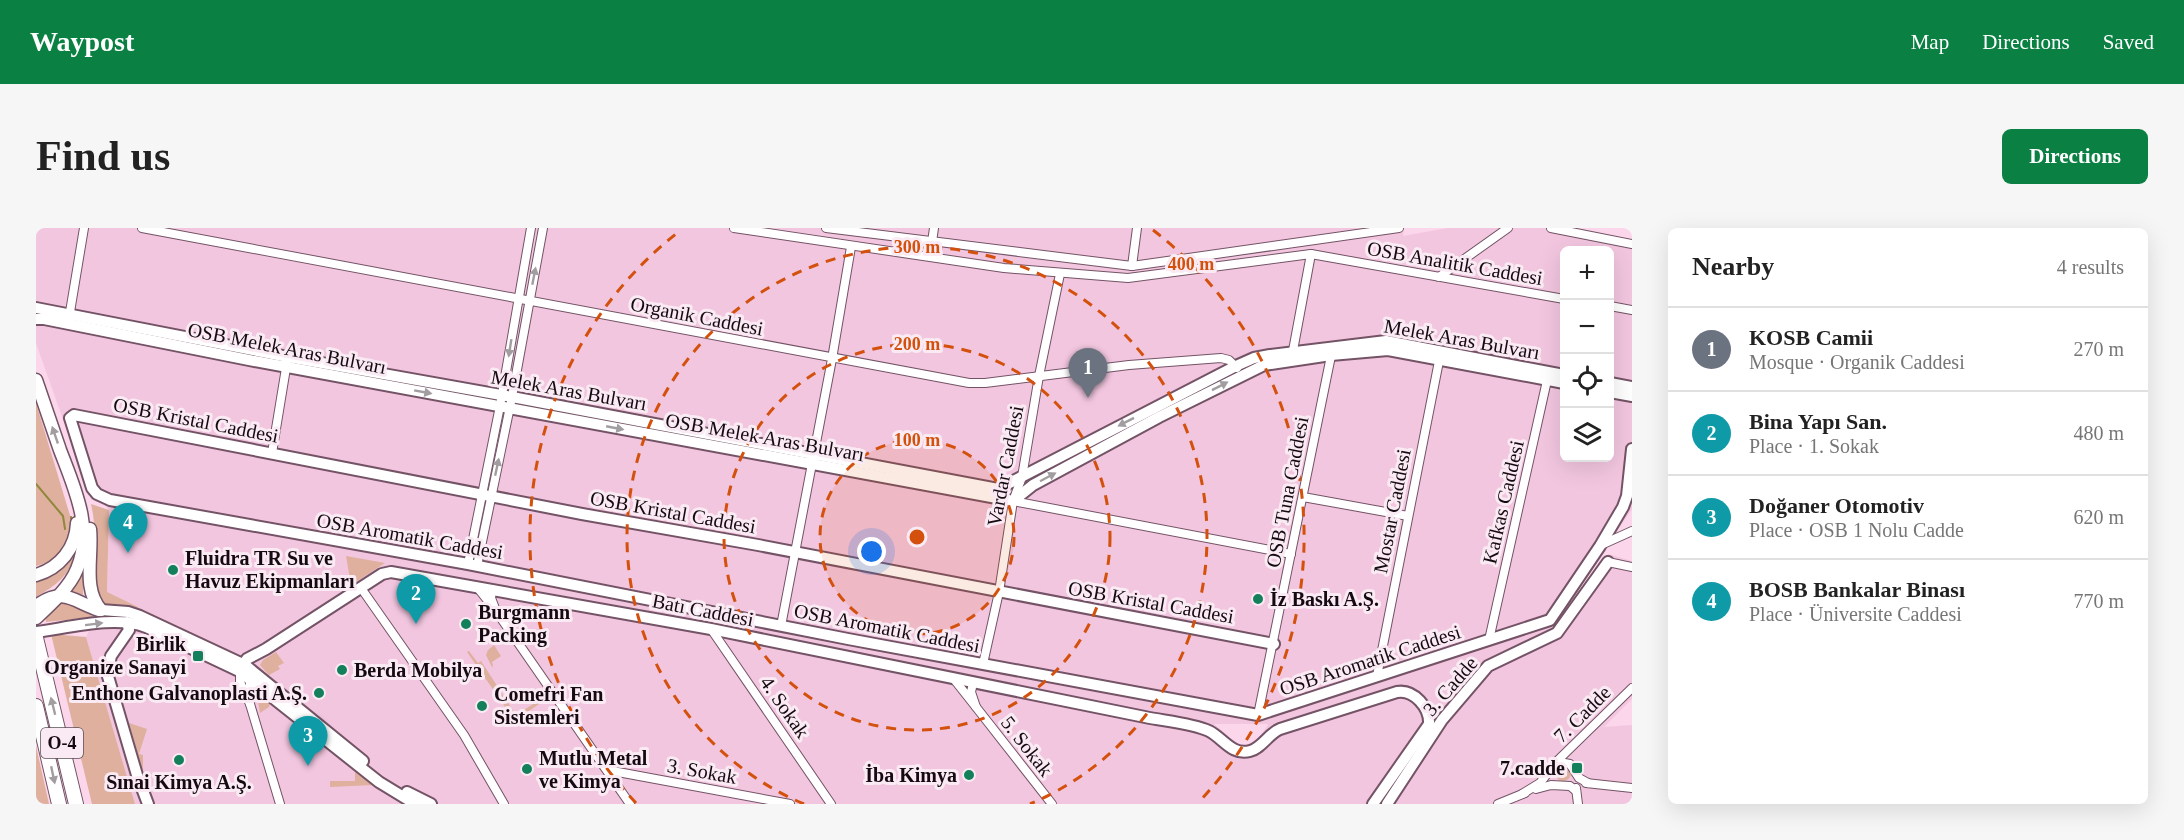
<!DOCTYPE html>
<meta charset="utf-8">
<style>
:root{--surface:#fff;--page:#f6f6f6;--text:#222;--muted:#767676;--line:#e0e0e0;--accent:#0b8043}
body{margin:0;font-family:Georgia,serif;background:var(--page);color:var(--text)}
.controls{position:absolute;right:18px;top:18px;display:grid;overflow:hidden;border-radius:9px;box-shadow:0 6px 24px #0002}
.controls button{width:54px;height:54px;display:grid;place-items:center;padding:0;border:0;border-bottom:2px solid var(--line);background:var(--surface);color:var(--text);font:30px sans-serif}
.you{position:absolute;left:836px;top:324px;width:21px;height:21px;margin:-15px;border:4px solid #fff;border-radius:50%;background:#1a73e8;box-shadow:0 0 0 9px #1a73e833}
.badge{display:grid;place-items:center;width:39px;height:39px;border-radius:50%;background:var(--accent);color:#fff;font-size:20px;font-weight:700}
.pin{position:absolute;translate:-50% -50px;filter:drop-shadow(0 2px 3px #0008)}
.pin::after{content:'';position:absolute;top:32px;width:21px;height:18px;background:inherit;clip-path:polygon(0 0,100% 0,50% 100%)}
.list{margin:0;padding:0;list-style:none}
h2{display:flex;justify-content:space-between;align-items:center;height:78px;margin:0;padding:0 24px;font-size:26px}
h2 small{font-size:20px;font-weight:400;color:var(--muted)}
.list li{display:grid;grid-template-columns:39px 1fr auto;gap:18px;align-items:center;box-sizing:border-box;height:84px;padding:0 24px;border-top:2px solid var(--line)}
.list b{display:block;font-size:22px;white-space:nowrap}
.list p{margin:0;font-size:20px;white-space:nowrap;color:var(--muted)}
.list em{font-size:20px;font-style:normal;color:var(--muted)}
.icon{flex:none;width:33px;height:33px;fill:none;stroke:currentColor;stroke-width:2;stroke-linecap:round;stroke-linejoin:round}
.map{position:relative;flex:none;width:1596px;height:576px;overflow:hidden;border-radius:9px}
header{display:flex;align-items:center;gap:36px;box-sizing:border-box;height:84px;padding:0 30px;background:var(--accent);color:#fff}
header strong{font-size:28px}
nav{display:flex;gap:33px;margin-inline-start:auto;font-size:21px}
.intro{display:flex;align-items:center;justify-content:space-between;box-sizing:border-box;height:144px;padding:0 36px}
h1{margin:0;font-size:42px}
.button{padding:15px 27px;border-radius:9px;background:var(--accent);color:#fff;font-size:21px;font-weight:700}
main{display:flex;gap:36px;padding:0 36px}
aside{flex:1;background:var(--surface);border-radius:9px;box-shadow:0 6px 24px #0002}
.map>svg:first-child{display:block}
.built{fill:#f2c6df;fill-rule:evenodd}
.green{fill:#deb09d}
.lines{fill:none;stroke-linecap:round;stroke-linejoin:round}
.stream{stroke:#8f873c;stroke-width:2}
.street-casing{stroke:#735365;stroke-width:10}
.secondary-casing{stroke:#735365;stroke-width:14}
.primary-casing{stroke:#735365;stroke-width:15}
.highway-casing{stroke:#735365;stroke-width:16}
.street{stroke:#fff;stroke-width:8}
.secondary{stroke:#fff;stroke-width:10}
.primary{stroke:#fff;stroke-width:12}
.highway{stroke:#fff;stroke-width:14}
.oneway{fill:#a29da0}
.ring{fill:none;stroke:#d3510c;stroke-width:3;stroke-dasharray:10 8}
.poi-dot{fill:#147f5b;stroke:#faeaf3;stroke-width:2}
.labels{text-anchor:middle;stroke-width:6;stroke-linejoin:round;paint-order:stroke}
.shield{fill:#faeaf3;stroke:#5a4d55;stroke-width:1.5}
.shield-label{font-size:18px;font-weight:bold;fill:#160a11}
.street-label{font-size:20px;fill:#160a11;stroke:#faeaf3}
.poi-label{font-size:20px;font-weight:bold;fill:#160a11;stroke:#faeaf3;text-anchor:start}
.centre{fill:#d3510c;stroke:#faeaf3;stroke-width:3}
.ring-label{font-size:18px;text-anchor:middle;font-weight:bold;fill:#d3510c;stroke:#faeaf3;stroke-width:6;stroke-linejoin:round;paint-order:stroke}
</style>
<header>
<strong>Waypost</strong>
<nav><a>Map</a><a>Directions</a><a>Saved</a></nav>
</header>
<div class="intro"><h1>Find us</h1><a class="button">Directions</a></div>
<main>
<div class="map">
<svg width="1596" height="576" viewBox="0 0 1596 576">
<rect width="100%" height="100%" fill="#fcd6eb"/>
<path class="built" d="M0 0H1368L1367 8 1412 0H1538L1596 12V281L1525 387 1572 326 1596 333V471L1568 499 1596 497V576H99L50 409 71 365 73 282 68 276 55 271 0 115ZM1528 22H1574V230H1528ZM1178 496H1231L1232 497 1222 511 1212 518H1204Z"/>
<g class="green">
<path d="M0 175 36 294C33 318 24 332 0 338Z"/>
<path d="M55 276 73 282 71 364 102 379 100 382 68 378 64 376C55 344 63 310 55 276Z"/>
<path d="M39 325C33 349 20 357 0 369V354L24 343Z"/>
<path d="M310 328 349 335 315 357Z"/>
<path d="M48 336 47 367 34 362Z"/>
<path d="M369 353 397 358 398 362 383 372Z"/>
<path d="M23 373C35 375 48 379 57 389L10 394 9 386Z"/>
<path d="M15 406 50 409 99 576H56Z"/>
<path d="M458 417 465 428 456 434 457 438 456 439 450 427 452 422Z"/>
<path d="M433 423 442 435 445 433 480 487 508 469 510 471 479 493 431 424Z"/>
<path d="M240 424 248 435 242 438 244 441 233 447 224 437 227 432Z"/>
<path d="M221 467H225L234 475 233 479 224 485Z"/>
<path d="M93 495 111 501 103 526 107 527V544Z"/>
<path d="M0 518 13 576H0Z"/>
<circle cx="1527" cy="545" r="8"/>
<path d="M319 544 337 557 294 559V553H319Z"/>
</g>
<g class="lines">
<g class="stream">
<path d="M0 256 27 288 29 301"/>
<path d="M35 289 36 295"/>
</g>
<g class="street-casing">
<g id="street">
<path d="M106 0 933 155H949L1093 137 1185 130 1193 132 1201 140"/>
<path d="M698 0 968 40 1092 50 1275 26 1528 71"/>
<path d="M790 0 1096 38 1363 0"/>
<path d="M1515 0 1596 16"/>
<path d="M896 14 898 0"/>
<path d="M1096 38 1101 0"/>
<path d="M1403 49 1472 0"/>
<path d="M1574 78 1596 82"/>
<path d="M33 90 48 0"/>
<path d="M1256 128 1275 26"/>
<path d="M236 225 251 134"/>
<path d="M1267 269 1372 288"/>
<path d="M977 273 1255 326"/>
<path d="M1565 317 1596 303"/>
<path d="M1572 334 1596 339"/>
<path d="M432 336 464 178 495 0"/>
<path d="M441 338 476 169 507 0"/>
<path d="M441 359 460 383 455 370 456 361"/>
<path d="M325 360 428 507 468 576"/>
<path d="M460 383 594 576"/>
<path d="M745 398 796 131 815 19"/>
<path d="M675 401 795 576"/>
<path d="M1453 412 1512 148"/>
<path d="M947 436 963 364 977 273 986 249 1003 148 1024 46"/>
<path d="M204 441V454L214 476V450"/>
<path d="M1341 448 1404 128"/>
<path d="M917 450 940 479 935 464 937 455"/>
<path d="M214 476 244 576"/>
<path d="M940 479 1016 576"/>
<path d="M1222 487 1296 123"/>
<path d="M1519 535 1596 460"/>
<path d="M571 542 754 576"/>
<path d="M1550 555 1596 560"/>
<path d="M1540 560 1542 576"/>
<path d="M1500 561 1515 557 1534 558 1540 563"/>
<path d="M1486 566 1504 555 1518 537 1523 534 1534 536 1543 550 1552 555"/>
<path d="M1462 576 1489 565"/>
</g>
</g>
<g class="secondary-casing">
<g id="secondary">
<path d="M0 80 252 129 476 169 962 261 1200 138 1218 130 1234 127 1350 113 1528 147"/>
<path d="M0 91H8L213 132 977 273 997 257 1123 189 1228 137 1295 127 1352 122 1528 155"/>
<path d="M1574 155 1596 159"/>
<path d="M1574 164 1596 168"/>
<path d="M65 382 92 384 104 388 209 437 327 533"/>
<path d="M91 394 93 402 75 428 71 445 101 547 112 576"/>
<path d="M0 404C32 400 79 387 110 399L203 443 343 554 379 576"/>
<path d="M1238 416 722 317 546 286 38 187 34 190 56 260 61 266 74 272 432 336 812 411 1222 487 1514 392 1564 318 1587 279 1591 268 1596 221"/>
<path d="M204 440 211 431 230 421 346 346 355 344 675 401 1109 489C1128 493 1156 495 1173 503 1187 510 1196 528 1214 523 1226 520 1232 506 1244 501L1361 464C1378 461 1394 480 1393 496L1337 576"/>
<path d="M371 564 395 576"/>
<path d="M1351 576 1406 492 1452 438 1521 405 1572 334"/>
</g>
</g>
<g class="primary-casing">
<g id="primary">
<path d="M0 152C8 176 16 199 24 222 38 259 58 301 41 341 34 359 14 377 0 390"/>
<path d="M54 301C57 328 46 361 65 382"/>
<path d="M0 347C24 340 40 320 41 295"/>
<path d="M0 378C28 358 38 374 63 382"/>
</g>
</g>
<g class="highway-casing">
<g id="highway">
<path d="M0 410 40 576"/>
<path d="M0 478 23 576"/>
</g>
</g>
<use href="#street" class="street"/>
<use href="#secondary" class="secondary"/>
<use href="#primary" class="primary"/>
<use href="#highway" class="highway"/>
</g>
<defs><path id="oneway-solid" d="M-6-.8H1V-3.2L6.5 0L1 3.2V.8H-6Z" transform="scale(1.5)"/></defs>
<g class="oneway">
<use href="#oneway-solid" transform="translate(498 48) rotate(-79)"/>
<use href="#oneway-solid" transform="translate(474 120) rotate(99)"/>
<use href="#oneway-solid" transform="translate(1184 158) rotate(-27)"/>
<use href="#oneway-solid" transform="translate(387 164) rotate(10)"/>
<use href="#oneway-solid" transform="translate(1090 194) rotate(153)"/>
<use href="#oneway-solid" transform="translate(579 200) rotate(11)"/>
<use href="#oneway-solid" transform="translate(19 207) rotate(-109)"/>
<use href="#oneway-solid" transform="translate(461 239) rotate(-78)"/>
<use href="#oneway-solid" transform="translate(1012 249) rotate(-28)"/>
<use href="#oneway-solid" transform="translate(58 396) rotate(-7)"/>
<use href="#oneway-solid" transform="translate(17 478) rotate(-104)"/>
<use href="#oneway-solid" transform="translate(17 547) rotate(78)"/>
</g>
<circle cx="881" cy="309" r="97" fill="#d3510c" fill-opacity=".12"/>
<g class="ring">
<circle cx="881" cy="309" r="97"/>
<circle cx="881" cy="309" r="193"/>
<path d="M768 576A290 290 0 1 1 994 576"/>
<path d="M600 575A387 387 0 0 1 645 2M1117 2A387 387 0 0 1 1162 575"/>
</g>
<g class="poi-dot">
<circle cx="137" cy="342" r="6"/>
<circle cx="1222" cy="371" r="6"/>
<circle cx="430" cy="396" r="6"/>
<rect x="156" y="422" width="12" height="12" rx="3"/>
<circle cx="306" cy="442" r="6"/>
<circle cx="283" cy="465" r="6"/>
<circle cx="446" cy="478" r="6"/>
<circle cx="143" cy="532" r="6"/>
<rect x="1535" y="534" width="12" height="12" rx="3"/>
<circle cx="491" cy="541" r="6"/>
<circle cx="933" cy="547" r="6"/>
</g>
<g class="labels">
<rect class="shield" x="5" y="500" width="42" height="30" rx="4.5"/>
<g class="shield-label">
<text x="26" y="521">O-4</text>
</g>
<g class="street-label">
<text transform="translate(1419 35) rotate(10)" y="7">OSB Analitik Caddesi</text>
<text transform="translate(661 88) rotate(11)" y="7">Organik Caddesi</text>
<text transform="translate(1426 111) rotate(10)" y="7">Melek Aras Bulvarı</text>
<text transform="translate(251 120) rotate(11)" y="7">OSB Melek Aras Bulvarı</text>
<text transform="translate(533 162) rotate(10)" y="7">Melek Aras Bulvarı</text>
<text transform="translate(160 192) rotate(11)" y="7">OSB Kristal Caddesi</text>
<text transform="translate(729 209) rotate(10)" y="7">OSB Melek Aras Bulvarı</text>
<text transform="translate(969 238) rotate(-79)" y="7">Vardar Caddesi</text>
<text transform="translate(1251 264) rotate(-79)" y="7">OSB Tuna Caddesi</text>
<text transform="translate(1467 274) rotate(-77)" y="7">Kafkas Caddesi</text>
<text transform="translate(1356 283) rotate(-79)" y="7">Mostar Caddesi</text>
<text transform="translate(637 284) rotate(10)" y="7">OSB Kristal Caddesi</text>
<text transform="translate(374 308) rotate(10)" y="7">OSB Aromatik Caddesi</text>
<text transform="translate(1115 374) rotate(10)" y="7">OSB Kristal Caddesi</text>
<text transform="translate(667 382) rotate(11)" y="7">Batı Caddesi</text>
<text transform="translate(851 400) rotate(11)" y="7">OSB Aromatik Caddesi</text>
<text transform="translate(1334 432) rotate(-18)" y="7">OSB Aromatik Caddesi</text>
<text transform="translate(1414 458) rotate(-49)" y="7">3. Cadde</text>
<text transform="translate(749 479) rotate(55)" y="7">4. Sokak</text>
<text transform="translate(1546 486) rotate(-45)" y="7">7. Cadde</text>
<text transform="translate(991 518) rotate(52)" y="7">5. Sokak</text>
<text transform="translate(666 543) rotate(10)" y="7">3. Sokak</text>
</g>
<g class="poi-label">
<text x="149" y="337">Fluidra TR Su ve<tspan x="149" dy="23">Havuz Ekipmanları</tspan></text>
<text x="1234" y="378">İz Baskı A.Ş.</text>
<text x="442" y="391">Burgmann<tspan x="442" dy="23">Packing</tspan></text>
<text x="150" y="423" text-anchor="end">Birlik<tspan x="150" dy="23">Organize Sanayi</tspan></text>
<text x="318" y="449">Berda Mobilya</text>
<text x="271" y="472" text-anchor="end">Enthone Galvanoplasti A.Ş.</text>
<text x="458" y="473">Comefri Fan<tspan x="458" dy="23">Sistemleri</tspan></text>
<text x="503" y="537">Mutlu Metal<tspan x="503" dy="23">ve Kimya</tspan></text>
<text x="1529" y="547" text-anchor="end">7.cadde</text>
<text x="921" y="554" text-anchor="end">İba Kimya</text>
<text x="143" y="561" text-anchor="middle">Sınai Kimya A.Ş.</text>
</g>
</g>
<circle cx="881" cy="309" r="9" class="centre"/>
<g class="ring-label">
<text x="881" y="25">300 m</text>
<text x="1155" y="42">400 m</text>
<text x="881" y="122">200 m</text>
<text x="881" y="218">100 m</text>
</g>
</svg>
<div class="controls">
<button>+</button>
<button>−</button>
<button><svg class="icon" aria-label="locate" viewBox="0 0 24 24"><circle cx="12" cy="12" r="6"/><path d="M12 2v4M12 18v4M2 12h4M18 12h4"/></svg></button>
<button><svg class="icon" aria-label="layers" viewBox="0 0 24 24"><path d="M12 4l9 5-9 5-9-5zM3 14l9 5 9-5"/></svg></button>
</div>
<div class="you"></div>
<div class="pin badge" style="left:1052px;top:170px;background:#6b7280">1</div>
<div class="pin badge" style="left:380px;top:396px;background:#0f9aa8">2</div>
<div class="pin badge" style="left:272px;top:538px;background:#0f9aa8">3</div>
<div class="pin badge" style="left:92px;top:325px;background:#0f9aa8">4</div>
</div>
<aside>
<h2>Nearby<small>4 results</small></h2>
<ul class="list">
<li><span class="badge" style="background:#6b7280">1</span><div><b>KOSB Camii</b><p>Mosque · Organik Caddesi</p></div><em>270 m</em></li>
<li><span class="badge" style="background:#0f9aa8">2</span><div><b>Bina Yapı San.</b><p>Place · 1. Sokak</p></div><em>480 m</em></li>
<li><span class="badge" style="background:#0f9aa8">3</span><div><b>Doğaner Otomotiv</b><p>Place · OSB 1 Nolu Cadde</p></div><em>620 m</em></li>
<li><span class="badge" style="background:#0f9aa8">4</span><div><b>BOSB Bankalar Binası</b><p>Place · Üniversite Caddesi</p></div><em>770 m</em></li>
</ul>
</aside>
</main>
